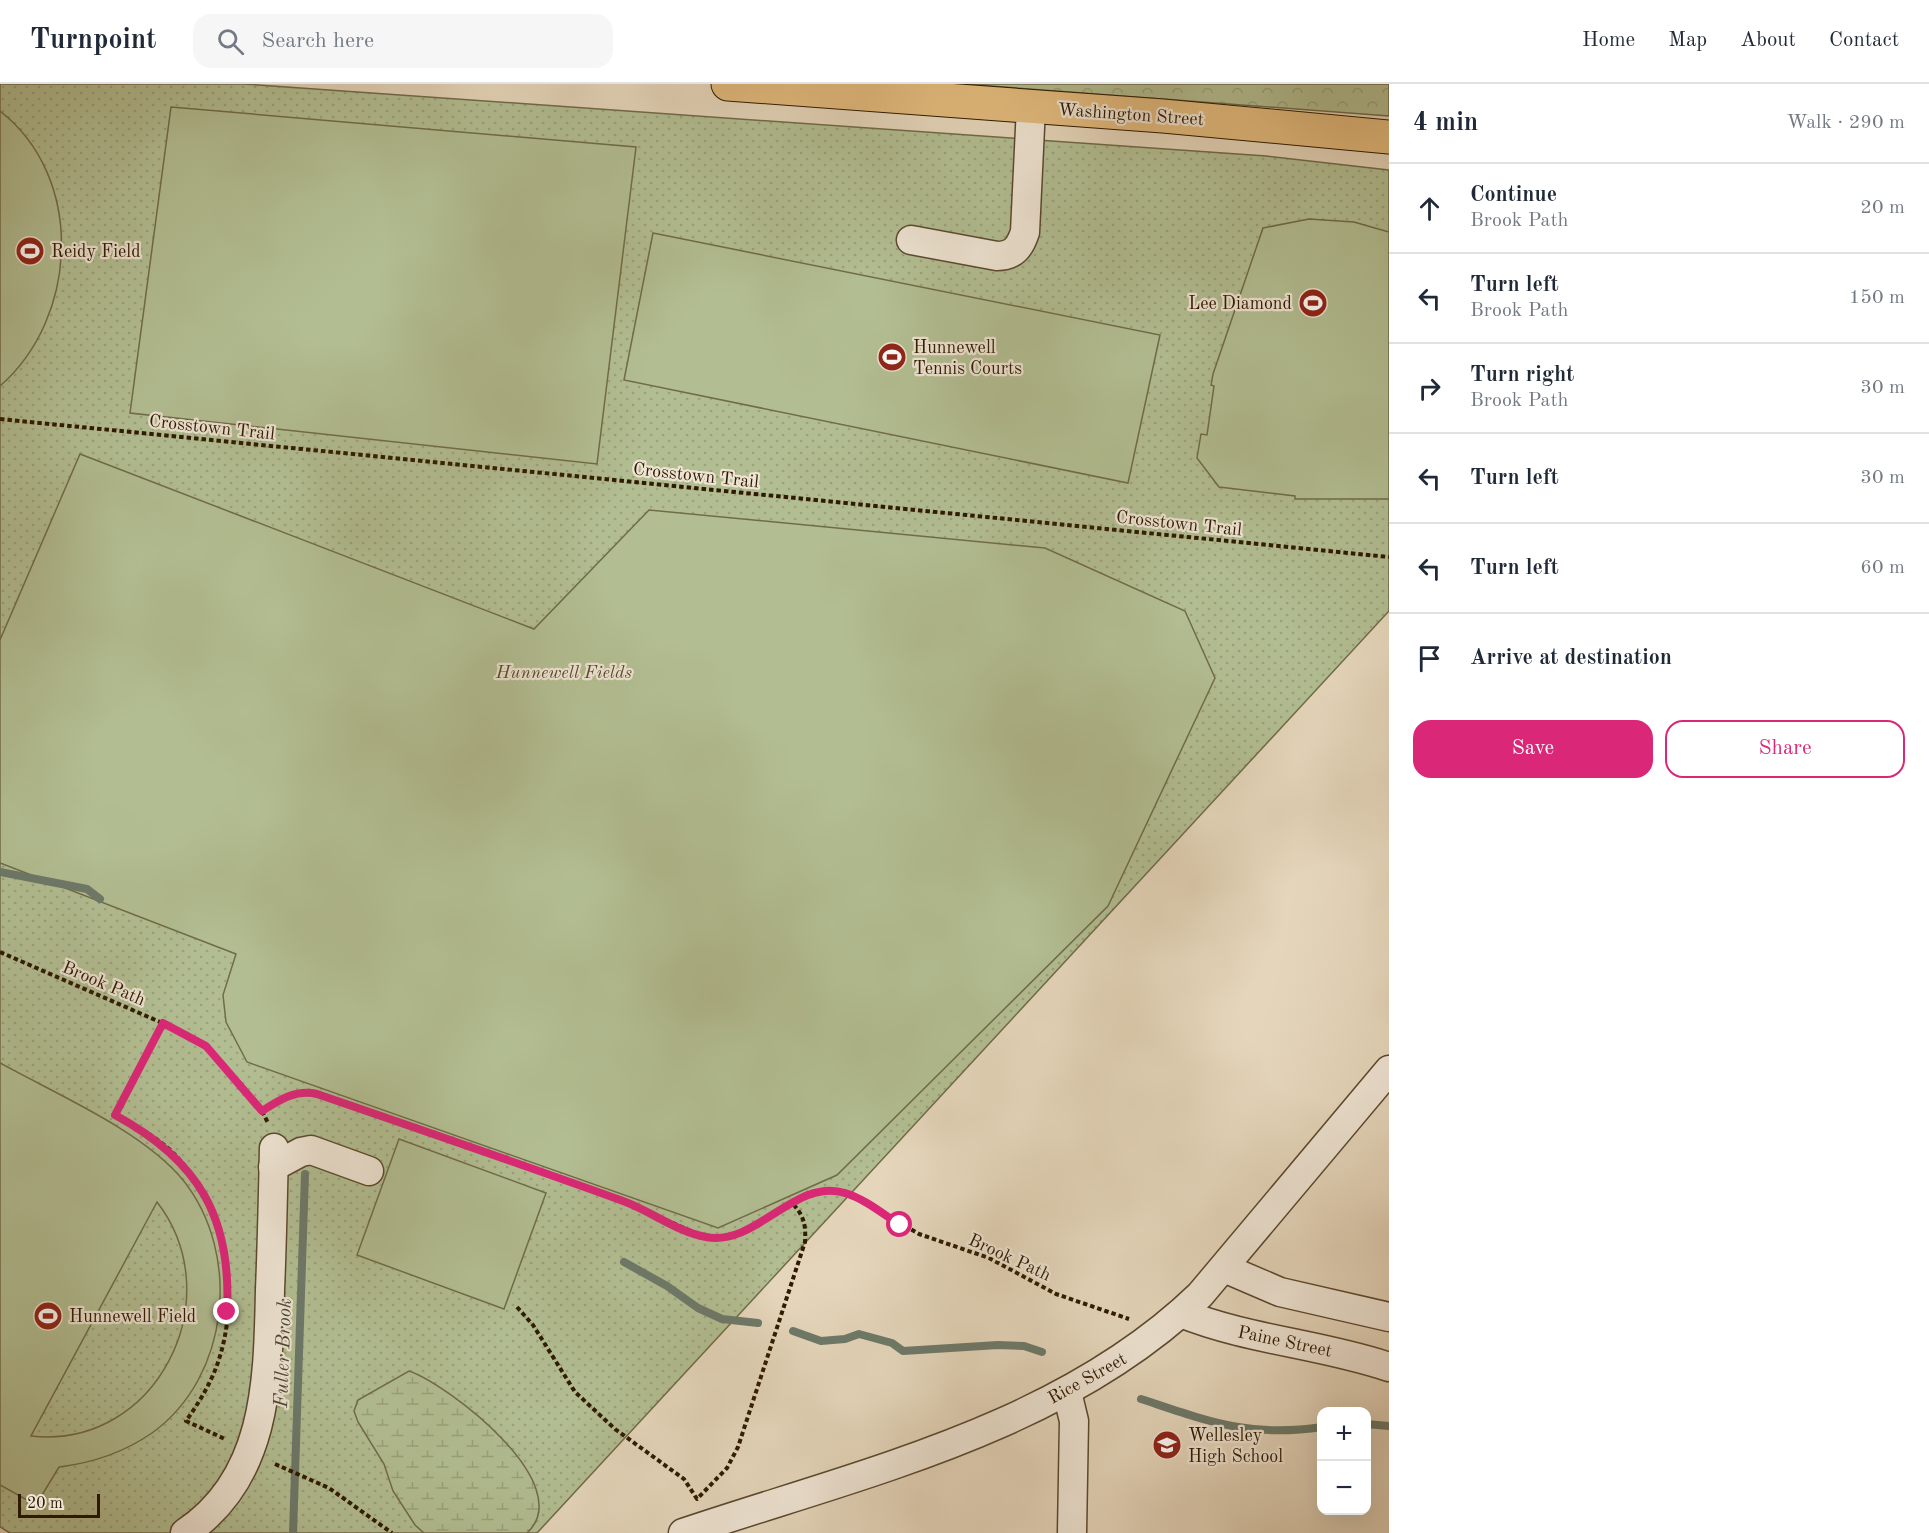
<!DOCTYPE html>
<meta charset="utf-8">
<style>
:root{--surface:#fff;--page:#f6f6f7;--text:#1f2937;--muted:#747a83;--line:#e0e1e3;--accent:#db2777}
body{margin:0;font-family:"Old Standard TT",serif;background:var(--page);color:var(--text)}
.controls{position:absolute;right:18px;bottom:18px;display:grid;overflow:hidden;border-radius:12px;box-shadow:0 6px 24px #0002}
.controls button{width:54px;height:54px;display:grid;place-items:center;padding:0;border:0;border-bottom:2px solid var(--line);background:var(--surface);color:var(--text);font:30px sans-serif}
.scale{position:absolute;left:18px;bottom:15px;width:82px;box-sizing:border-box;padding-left:6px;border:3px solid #2f1a00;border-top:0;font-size:16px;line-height:21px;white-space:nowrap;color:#2f1a00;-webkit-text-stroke:4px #eee4d3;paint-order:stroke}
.stop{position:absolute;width:18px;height:18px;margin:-14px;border:4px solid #db2777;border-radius:50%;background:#fff}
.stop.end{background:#db2777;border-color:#fff;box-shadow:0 2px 6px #0008}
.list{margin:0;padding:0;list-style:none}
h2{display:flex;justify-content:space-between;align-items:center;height:78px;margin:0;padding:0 24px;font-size:26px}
h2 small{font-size:20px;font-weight:400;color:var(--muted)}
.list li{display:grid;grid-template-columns:39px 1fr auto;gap:18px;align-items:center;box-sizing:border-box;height:90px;padding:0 24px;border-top:2px solid var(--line)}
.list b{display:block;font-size:22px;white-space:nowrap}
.list p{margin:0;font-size:20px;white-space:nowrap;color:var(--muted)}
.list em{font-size:20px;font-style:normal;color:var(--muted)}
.actions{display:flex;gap:12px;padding:18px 24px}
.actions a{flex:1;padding:14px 0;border:2px solid var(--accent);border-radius:18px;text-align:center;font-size:21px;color:var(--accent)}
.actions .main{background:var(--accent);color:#fff}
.icon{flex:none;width:33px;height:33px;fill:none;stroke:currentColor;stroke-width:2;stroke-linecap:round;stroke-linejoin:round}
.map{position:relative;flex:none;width:1389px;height:1449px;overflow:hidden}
header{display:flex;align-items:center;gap:36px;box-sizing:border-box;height:84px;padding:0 30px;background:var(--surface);border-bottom:2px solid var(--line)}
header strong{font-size:28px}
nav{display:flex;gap:33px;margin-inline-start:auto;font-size:21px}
.search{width:420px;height:54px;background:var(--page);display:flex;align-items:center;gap:15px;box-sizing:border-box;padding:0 21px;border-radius:18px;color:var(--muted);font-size:22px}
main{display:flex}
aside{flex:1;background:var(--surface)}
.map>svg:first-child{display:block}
.grass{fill:url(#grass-dots);stroke:#706c49;stroke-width:1.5}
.forest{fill:url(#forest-crowns);stroke:#706c49;stroke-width:1.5}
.wetland{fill:url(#wetland-marsh);stroke:#706c49;stroke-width:1.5}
.pitch{fill:#b2be92;stroke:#706c49;stroke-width:1.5;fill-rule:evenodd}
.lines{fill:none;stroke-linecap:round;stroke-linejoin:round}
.stream{stroke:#6d796a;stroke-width:8}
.minor-casing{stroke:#5c492f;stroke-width:31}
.major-casing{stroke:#2f1a00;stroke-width:35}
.path{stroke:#2f1a00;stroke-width:4;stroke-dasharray:4.5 3;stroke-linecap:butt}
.minor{stroke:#eee4d3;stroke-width:28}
.major{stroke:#e2bb7e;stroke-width:33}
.route{stroke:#db2777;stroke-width:8}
.labels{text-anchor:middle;stroke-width:4.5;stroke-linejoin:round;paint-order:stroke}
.street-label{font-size:18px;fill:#2f1a00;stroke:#eee4d3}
.poi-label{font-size:18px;fill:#2f1a00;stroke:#eee4d3;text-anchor:start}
.park-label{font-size:18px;font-style:italic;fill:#564b2c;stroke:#eee4d3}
.water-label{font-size:20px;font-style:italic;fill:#4e4a35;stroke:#eee4d3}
</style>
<header>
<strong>Turnpoint</strong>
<div class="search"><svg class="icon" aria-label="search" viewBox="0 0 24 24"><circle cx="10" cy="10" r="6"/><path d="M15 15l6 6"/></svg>Search here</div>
<nav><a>Home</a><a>Map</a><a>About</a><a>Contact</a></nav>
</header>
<main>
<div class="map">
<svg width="1389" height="1449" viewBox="0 0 1389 1449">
<defs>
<pattern id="grass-dots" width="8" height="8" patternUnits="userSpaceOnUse" patternTransform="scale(1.5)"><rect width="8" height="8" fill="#b2be92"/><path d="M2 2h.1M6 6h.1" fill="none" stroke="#99a37c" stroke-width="1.8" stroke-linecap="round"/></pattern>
<pattern id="forest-crowns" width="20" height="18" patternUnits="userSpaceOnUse" patternTransform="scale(1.5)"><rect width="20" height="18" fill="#b2be92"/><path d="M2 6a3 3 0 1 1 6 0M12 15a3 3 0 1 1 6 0" fill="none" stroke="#99a37c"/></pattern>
<pattern id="wetland-marsh" width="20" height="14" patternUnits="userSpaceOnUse" patternTransform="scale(1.5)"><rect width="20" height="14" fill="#b2be92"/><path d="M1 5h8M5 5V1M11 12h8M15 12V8" fill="none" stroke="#99a37c"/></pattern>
</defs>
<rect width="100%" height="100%" fill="#e5d6bb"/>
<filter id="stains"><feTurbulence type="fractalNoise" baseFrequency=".00333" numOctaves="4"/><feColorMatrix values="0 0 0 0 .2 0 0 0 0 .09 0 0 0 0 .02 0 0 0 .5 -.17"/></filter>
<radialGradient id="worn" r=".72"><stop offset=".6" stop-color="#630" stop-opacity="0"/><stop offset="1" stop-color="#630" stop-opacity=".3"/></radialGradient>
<path class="grass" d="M0 0H244L1266 72 1389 86V527L537 1449H10L0 1443Z"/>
<path class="forest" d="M964 0H1389V32Z"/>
<path class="wetland" d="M409 1287C449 1301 579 1401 527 1449H424L415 1441 393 1407 384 1380 358 1338 354 1327 358 1316Z"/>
<g class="pitch">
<path d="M171 23 636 63 597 380 130 329Z"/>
<path d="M0 27C85 93 79 233 0 302Z"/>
<path d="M1309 135 1354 138 1389 148V415H1295V412L1219 403 1197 374 1201 350 1207 351 1214 302 1211 301 1213 290 1263 144Z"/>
<path d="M653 149 1160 251 1128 399 624 296Z"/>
<path d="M80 370 534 545 649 426 1045 464 1185 527 1215 594 1108 822 837 1091 718 1144 247 978 226 938 223 911 236 870 0 779V556Z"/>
<path d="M0 979C56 1010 143 1047 183 1096 242 1170 230 1293 152 1349 123 1369 92 1379 59 1383L36 1421 0 1401ZM157 1118C232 1215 156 1366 31 1352Z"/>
<path d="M399 1055 546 1109 504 1225 357 1171Z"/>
</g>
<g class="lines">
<g class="stream">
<path d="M0 788 87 805 100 815"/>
<path d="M624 1178 667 1202 698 1224 722 1235 758 1239"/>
<path d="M793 1247 821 1257 845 1255 859 1250 892 1259 903 1267 998 1261 1024 1262 1042 1268"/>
<path d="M1141 1315C1208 1337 1249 1354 1322 1343"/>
<path d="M1366 1340 1389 1342"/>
<path d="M293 1449 305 1090"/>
</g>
<g class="minor-casing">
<g id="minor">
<path d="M911 156 997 172C1014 172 1020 163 1025 148L1031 23"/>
<path d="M273 1083 301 1068 311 1066 369 1087"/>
<path d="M1224 1184 1280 1208 1389 1233"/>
<path d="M1181 1229C1248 1256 1321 1260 1389 1283"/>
<path d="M1067 1308 1074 1337 1072 1449"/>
<path d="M185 1449C268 1394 268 1295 270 1206 272 1158 273 1111 274 1064"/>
<path d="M683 1449C861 1389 1061 1345 1200 1211L1389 986"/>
</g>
</g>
<g class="major-casing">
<path id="major" d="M728 0 1163 32 1389 53"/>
</g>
<g class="path">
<path d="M0 335 1389 473"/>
<path d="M0 868 185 949C217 969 238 997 262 1027 279 1016 295 1005 317 1010L626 1118 704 1153 719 1155 735 1151 805 1113 830 1107 843 1108 856 1113 919 1150 989 1174 1056 1210 1129 1235"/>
<path d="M163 939 115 1031C134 1041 153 1051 169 1065 224 1116 241 1202 220 1272 213 1296 200 1317 186 1337L225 1355"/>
<path d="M262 1027 268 1039"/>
<path d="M517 1223 533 1241 575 1308 615 1345 684 1395 697 1415 727 1384 738 1363 805 1158C806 1141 804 1132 793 1120"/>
<path d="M275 1380 329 1404 392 1449"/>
</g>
<use href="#minor" class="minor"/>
<use href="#major" class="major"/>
</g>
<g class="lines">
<path class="route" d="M227 1228C232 1133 198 1076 115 1031L163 939 206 962 262 1027C279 1016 296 1005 317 1010 419 1045 521 1080 623 1117 651 1127 677 1148 706 1153 756 1163 795 1093 845 1109 865 1115 883 1130 900 1141"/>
</g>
<defs>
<g id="stadium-disc" transform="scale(1.5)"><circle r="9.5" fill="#8f2418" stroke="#eee4d3"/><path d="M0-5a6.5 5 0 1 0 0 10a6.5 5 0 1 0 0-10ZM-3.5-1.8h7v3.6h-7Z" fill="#fff"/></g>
<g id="school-disc" transform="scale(1.5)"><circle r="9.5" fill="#8f2418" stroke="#eee4d3"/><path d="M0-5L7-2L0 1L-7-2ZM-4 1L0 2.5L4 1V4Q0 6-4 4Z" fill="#fff"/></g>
</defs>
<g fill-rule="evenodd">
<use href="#stadium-disc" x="30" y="167"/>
<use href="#stadium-disc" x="1313" y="219"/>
<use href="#stadium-disc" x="892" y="273"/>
<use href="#stadium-disc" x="48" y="1232"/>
<use href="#school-disc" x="1167" y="1361"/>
</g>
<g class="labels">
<g class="street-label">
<text transform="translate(1131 30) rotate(4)" y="6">Washington Street</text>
<text transform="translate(212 343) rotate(6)" y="6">Crosstown Trail</text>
<text transform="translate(696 391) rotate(6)" y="6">Crosstown Trail</text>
<text transform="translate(1179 439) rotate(6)" y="6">Crosstown Trail</text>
<text transform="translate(104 899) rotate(23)" y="6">Brook Path</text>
<text transform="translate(1010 1173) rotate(25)" y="6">Brook Path</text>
<text transform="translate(1285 1257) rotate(12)" y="6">Paine Street</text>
<text transform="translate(1087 1294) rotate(-29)" y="6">Rice Street</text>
</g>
<g class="poi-label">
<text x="51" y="173">Reidy Field</text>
<text x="1292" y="225" text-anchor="end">Lee Diamond</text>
<text x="913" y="269">Hunnewell<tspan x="913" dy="21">Tennis Courts</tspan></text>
<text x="69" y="1238">Hunnewell Field</text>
<text x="1188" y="1357">Wellesley<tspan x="1188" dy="21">High School</tspan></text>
</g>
<g class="park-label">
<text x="564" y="594">Hunnewell Fields</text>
</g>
<g class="water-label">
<text transform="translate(282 1269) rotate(-88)" y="7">Fuller Brook</text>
</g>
</g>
<rect width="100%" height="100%" filter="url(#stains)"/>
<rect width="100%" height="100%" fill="url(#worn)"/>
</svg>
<div class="controls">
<button>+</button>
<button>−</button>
</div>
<div class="scale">20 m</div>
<div class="stop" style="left:900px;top:1141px"></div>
<div class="stop end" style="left:227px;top:1228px"></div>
</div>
<aside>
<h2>4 min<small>Walk · 290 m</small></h2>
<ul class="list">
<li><svg class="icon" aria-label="ahead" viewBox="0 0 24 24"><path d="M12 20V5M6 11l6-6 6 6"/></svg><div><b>Continue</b><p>Brook Path</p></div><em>20 m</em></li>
<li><svg class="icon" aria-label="left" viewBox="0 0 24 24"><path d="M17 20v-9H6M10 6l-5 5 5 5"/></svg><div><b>Turn left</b><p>Brook Path</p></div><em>150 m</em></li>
<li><svg class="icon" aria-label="right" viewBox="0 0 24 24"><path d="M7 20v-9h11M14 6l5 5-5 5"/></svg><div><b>Turn right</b><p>Brook Path</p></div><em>30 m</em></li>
<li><svg class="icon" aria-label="left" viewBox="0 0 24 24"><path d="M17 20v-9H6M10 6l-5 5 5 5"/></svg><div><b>Turn left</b></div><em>30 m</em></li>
<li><svg class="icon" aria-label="left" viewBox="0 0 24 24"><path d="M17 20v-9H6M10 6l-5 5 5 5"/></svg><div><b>Turn left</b></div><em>60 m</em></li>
<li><svg class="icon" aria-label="arrive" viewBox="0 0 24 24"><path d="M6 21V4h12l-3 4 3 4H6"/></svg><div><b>Arrive at destination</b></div></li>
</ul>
<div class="actions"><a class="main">Save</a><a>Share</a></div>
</aside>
</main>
